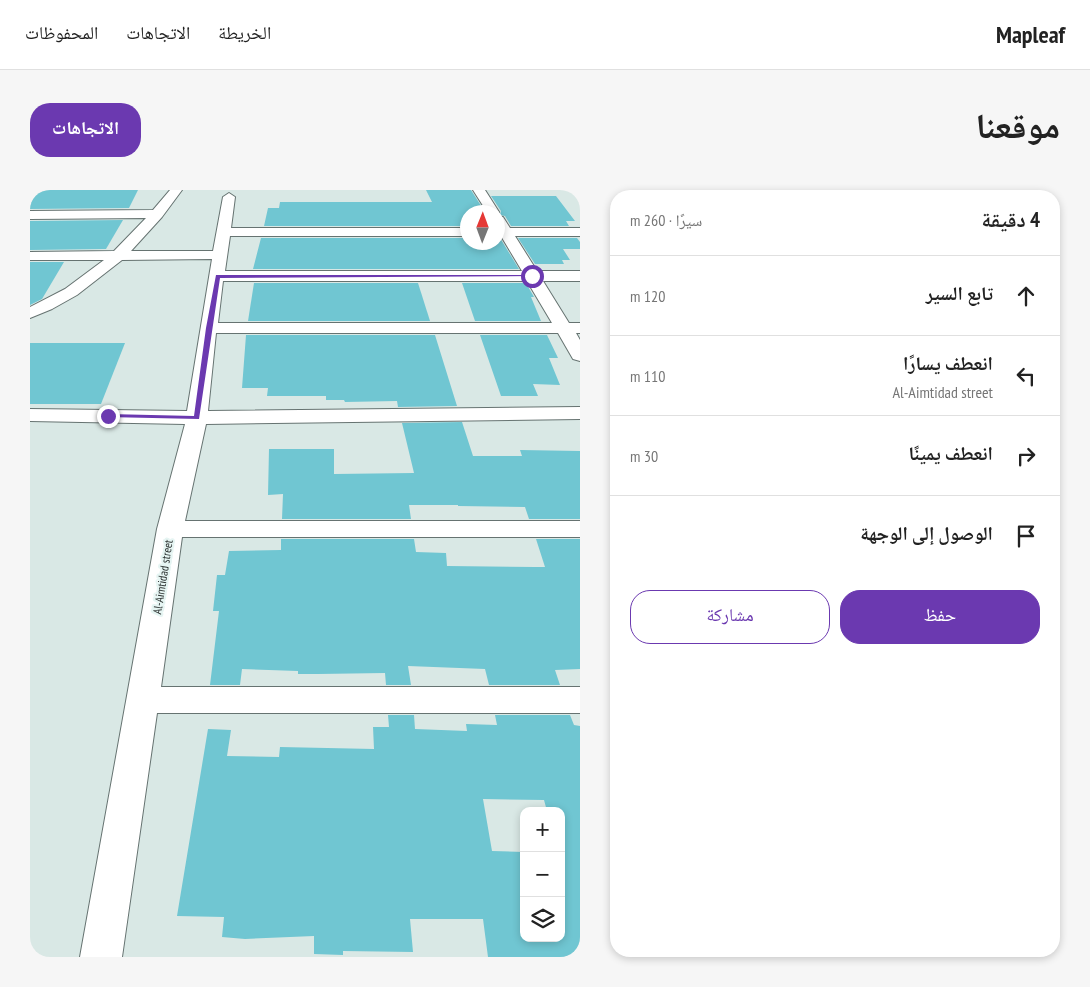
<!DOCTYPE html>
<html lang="ar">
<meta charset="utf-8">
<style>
:root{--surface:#fff;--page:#f6f6f6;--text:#222;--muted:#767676;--line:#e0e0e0;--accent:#6b39b0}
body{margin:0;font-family:"PT Sans Narrow","Noto Naskh Arabic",sans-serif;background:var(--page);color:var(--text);direction:rtl}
.controls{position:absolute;right:15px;bottom:15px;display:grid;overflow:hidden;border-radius:10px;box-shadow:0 2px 8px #0003}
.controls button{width:45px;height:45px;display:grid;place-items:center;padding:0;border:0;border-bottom:1px solid var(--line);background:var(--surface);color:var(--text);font:25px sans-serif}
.compass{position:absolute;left:430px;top:15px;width:45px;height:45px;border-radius:50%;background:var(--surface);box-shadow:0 2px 8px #0003;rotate:1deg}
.stop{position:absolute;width:15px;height:15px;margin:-11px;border:4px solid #6b39b0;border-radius:50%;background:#fff}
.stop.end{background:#6b39b0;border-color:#fff;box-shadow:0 1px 5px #0008}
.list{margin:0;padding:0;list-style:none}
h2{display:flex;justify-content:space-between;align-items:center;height:65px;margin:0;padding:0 20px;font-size:21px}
h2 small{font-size:16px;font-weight:400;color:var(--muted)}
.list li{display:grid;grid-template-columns:32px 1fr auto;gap:15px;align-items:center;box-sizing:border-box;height:80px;padding:0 20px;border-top:1px solid var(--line)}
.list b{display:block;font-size:19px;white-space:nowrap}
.list p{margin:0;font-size:16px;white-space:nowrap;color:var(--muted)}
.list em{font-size:16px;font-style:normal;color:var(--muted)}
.actions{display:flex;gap:10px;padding:15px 20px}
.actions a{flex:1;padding:11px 0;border:1px solid var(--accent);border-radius:20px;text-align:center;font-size:18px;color:var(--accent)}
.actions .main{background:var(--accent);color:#fff}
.icon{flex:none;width:28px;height:28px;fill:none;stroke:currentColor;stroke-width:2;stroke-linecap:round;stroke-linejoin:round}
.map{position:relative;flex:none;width:550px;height:767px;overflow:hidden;direction:ltr;border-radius:20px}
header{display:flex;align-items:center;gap:30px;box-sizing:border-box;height:70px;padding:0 25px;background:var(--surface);border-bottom:1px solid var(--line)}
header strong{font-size:24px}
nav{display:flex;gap:28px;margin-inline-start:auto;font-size:18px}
.intro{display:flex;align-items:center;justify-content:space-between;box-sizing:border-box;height:120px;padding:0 30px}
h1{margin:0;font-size:35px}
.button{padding:12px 22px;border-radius:20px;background:var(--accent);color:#fff;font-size:18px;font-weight:700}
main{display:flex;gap:30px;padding:0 30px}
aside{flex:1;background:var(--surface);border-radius:20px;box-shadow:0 2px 8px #0003}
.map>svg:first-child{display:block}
.building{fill:#70c6d2;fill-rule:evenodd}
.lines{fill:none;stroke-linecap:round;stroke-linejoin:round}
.minor-casing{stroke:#667371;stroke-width:2}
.minor{fill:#fff;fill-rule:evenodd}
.route{fill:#6b39b0}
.labels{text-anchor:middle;stroke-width:4.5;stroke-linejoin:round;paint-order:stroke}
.street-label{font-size:12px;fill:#2c3231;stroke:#e6f5f3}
</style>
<header>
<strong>Mapleaf</strong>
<nav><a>الخريطة</a><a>الاتجاهات</a><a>المحفوظات</a></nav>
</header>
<div class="intro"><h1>موقعنا</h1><a class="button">الاتجاهات</a></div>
<main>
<aside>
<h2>4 دقيقة<small>سيرًا · 260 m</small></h2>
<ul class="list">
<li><svg class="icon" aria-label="ahead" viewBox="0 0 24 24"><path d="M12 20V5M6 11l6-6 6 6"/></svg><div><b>تابع السير</b></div><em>120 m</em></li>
<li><svg class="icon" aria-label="left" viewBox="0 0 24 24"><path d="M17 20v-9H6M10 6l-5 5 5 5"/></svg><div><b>انعطف يسارًا</b><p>Al-Aimtidad street</p></div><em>110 m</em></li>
<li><svg class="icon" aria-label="right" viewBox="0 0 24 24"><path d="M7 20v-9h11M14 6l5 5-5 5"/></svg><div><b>انعطف يمينًا</b></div><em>30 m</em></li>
<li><svg class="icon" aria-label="arrive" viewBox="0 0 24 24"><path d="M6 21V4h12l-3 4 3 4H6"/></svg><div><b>الوصول إلى الوجهة</b></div></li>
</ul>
<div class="actions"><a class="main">حفظ</a><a>مشاركة</a></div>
</aside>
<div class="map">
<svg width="550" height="767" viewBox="0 0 550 767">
<rect width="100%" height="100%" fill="#d9e8e5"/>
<g class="building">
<path d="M0 0H108L99 18 0 19Z"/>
<path d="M396 0H441L455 22H438V36H234L238 18H249L250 12H402Z"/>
<path d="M461 6H526L545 31H536L539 36H481L475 26 470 25 471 21Z"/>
<path d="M93 30 76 59 0 60V31Z"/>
<path d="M231 48H438V52H468V48H470L489 79H223Z"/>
<path d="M488 48H547L550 52V59H533L540 70H532L534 74H505Z"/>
<path d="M0 72H34L12 109 0 115Z"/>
<path d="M224 93H388L400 131H218Z"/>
<path d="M432 93H496L504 107H501L511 131H445Z"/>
<path d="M216 145H405L427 216 368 217 367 211 315 212 314 210H296V206H237L238 198H212Z"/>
<path d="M450 145H517L528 168H519L530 195 503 194 508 206H471Z"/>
<path d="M0 153H95L71 214H0Z"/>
<path d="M432 232 443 266H492L490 260 550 261V329H499L495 317 428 316V315H379L381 329H252L253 304 238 305 239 259H304V284L384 283 372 233Z"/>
<path d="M251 349H384L386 362 416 363 417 376 505 377H515L506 349H550V479L525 480 530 495H459L455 479 378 476 381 495H356L355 483 288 484H268V481L212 479 210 495H180L189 421H183L187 385H195L199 361 251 360Z"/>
<path d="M358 525H384L385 539 437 541 436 534 467 535 465 525H540L544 535 550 536V767H458L453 729H380L383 762 313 761V765L284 764V746L215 749 192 747 194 727 147 726 178 539 201 540 197 566 249 567 250 557 344 559 343 537H359ZM453 609 514 610 517 621H531V748H494V662L462 661Z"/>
</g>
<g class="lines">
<g class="minor-casing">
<g id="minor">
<path d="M140 0H152L132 27 101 61H183L193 7 199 3 205 7 201 38H438V46H200L195 81H492L471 46H468V26L473 27 480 38H550V46H485L507 81H550V91H513L539 133H550V143H546L550 150V171L543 169 528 143H186L178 221 550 217V229L176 234 155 331H550V347H152L131 497H550V523H127L92 767H50L127 339 155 234 0 231V219L157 221 182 69 92 70 47 105 22 119 0 128V117L35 99 74 70H0V62L84 61 116 28 0 29V21L123 20ZM193 91H497L522 133H188Z"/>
<path d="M443 0H455L469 22 468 25V22H457Z"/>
</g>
</g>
<use href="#minor" class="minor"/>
</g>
<path class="route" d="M186 85H502L504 86 190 88 169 229 76 227V225L78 224 164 226 176 138Z"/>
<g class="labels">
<g class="street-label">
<text transform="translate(133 387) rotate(-81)" y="4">Al-Aimtidad street</text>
</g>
</g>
</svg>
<div class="controls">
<button>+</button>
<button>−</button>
<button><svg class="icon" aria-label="layers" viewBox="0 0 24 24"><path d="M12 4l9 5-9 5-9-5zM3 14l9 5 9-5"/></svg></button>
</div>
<svg class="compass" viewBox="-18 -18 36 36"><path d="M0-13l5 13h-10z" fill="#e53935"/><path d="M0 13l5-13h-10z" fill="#767676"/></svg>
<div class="stop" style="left:502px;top:86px"></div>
<div class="stop end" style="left:78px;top:226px"></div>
</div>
</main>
